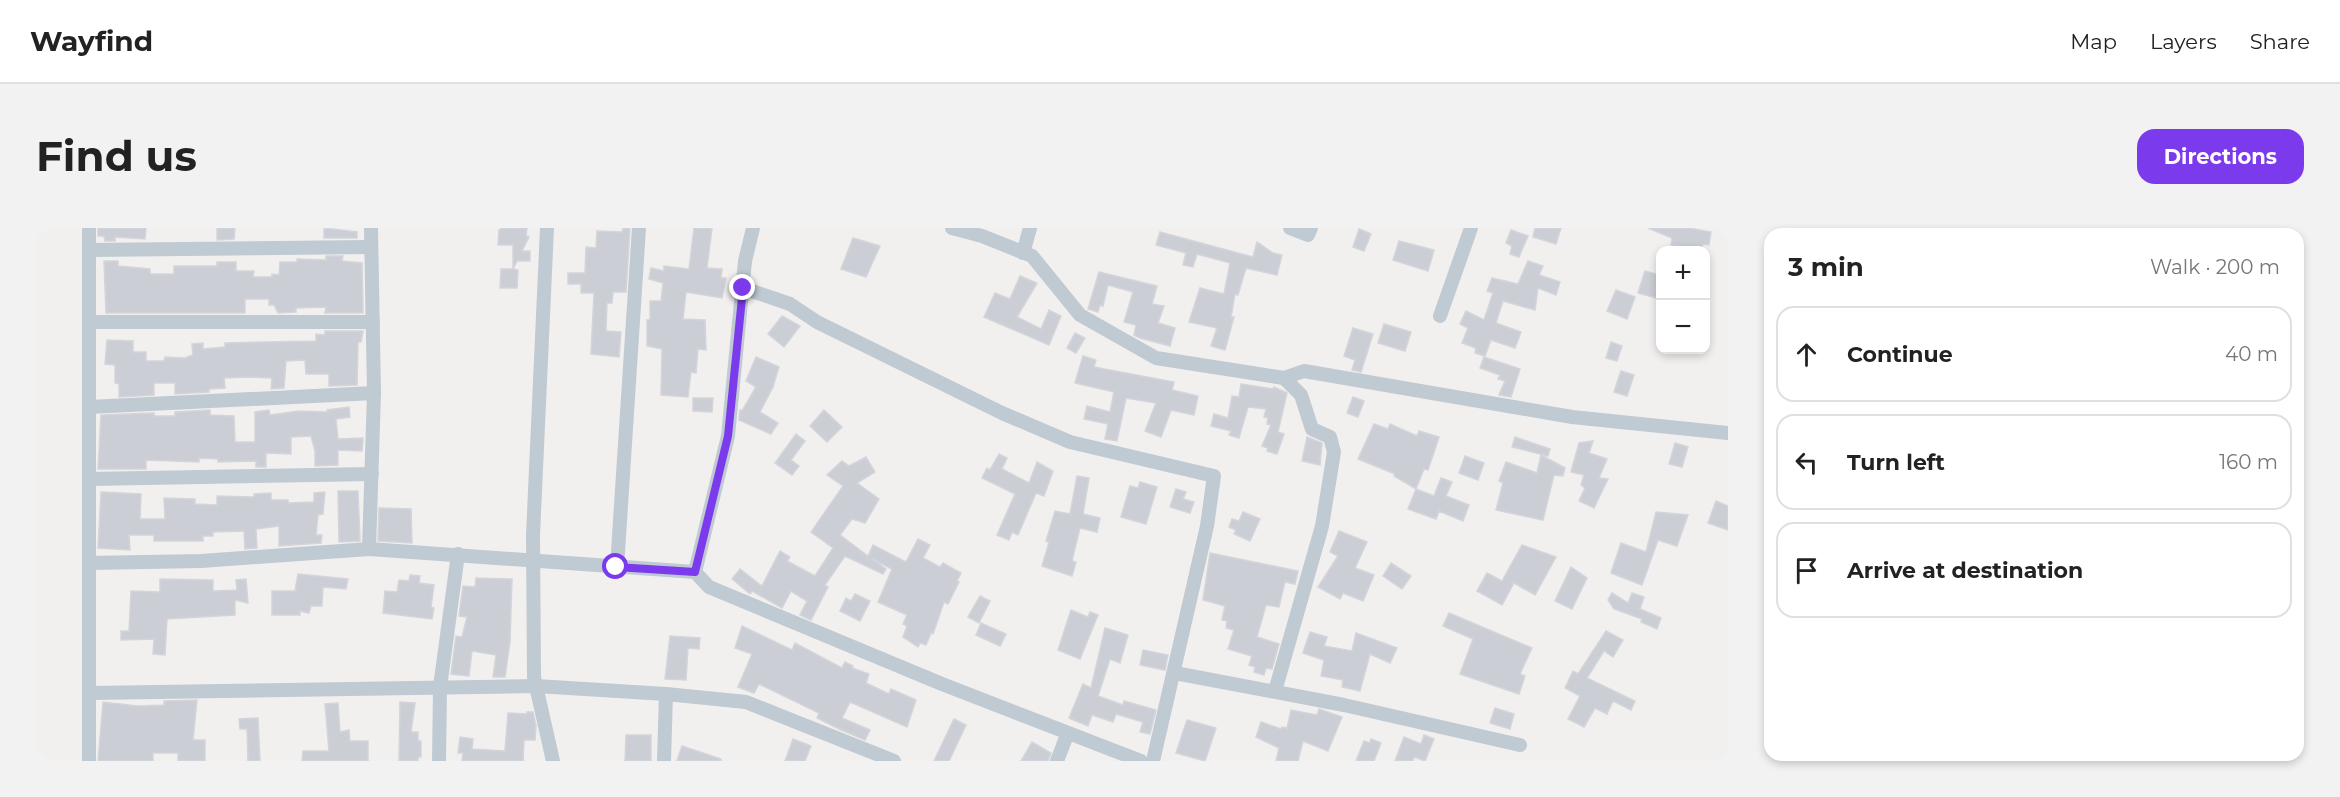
<!DOCTYPE html>
<meta charset="utf-8">
<style>
:root{--surface:#fff;--page:#f2f2f2;--text:#222;--muted:#767676;--line:#e0e0e0;--accent:#7c3aed}
body{margin:0;font-family:Montserrat,sans-serif;background:var(--page);color:var(--text)}
.controls{position:absolute;right:18px;top:18px;display:grid;overflow:hidden;border-radius:12px;box-shadow:0 3px 9px #0003}
.controls button{width:54px;height:54px;display:grid;place-items:center;padding:0;border:0;border-bottom:2px solid var(--line);background:var(--surface);color:var(--text);font:30px sans-serif}
.stop{position:absolute;width:18px;height:18px;margin:-14px;border:4px solid #7c3aed;border-radius:50%;background:#fff}
.stop.end{background:#7c3aed;border-color:#fff;box-shadow:0 2px 6px #0008}
.list{margin:0;padding:0;list-style:none}
h2{display:flex;justify-content:space-between;align-items:center;height:78px;margin:0;padding:0 24px;font-size:26px}
h2 small{font-size:20px;font-weight:400;color:var(--muted)}
.list li{display:grid;grid-template-columns:39px 1fr auto;gap:18px;align-items:center;box-sizing:border-box;height:96px;margin:0 12px 12px;padding:0 12px;border:2px solid var(--line);border-radius:18px}
.list b{display:block;font-size:22px;white-space:nowrap}
.list em{font-size:20px;font-style:normal;color:var(--muted)}
.icon{flex:none;width:33px;height:33px;fill:none;stroke:currentColor;stroke-width:2;stroke-linecap:round;stroke-linejoin:round}
.map{position:relative;flex:none;width:1692px;height:533px;overflow:hidden;border-radius:18px}
header{display:flex;align-items:center;gap:36px;box-sizing:border-box;height:84px;padding:0 30px;background:var(--surface);border-bottom:2px solid var(--line)}
header strong{font-size:28px}
nav{display:flex;gap:33px;margin-inline-start:auto;font-size:21px}
.intro{display:flex;align-items:center;justify-content:space-between;box-sizing:border-box;height:144px;padding:0 36px}
h1{margin:0;font-size:42px}
.button{padding:15px 27px;border-radius:18px;background:var(--accent);color:#fff;font-size:21px;font-weight:700}
main{display:flex;gap:36px;padding:0 36px}
aside{flex:1;background:var(--surface);border-radius:18px;box-shadow:0 3px 9px #0003}
.map>svg:first-child{display:block}
.building{fill:#cbced4;stroke:#d3d5db;stroke-width:1.5}
.lines{fill:none;stroke-linecap:round;stroke-linejoin:round}
.street{stroke:#bfcad2;stroke-width:14}
.route{stroke:#7c3aed;stroke-width:8}
</style>
<header>
<strong>Wayfind</strong>
<nav><a>Map</a><a>Layers</a><a>Share</a></nav>
</header>
<div class="intro"><h1>Find us</h1><a class="button">Directions</a></div>
<main>
<div class="map">
<svg width="1692" height="533" viewBox="0 0 1692 533">
<rect width="100%" height="100%" fill="#f2efef"/>
<g class="building">
<path d="M62 0H110L109 11 79 9V13H69L68 8H62Z"/>
<path d="M181 0H199L198 11 181 12Z"/>
<path d="M288 0 321 4V10H288Z"/>
<path d="M466 0H491L490 8 493 9 486 23H494V33H481L477 41 482 42 481 60H464L465 41H477V17H462L463 2Z"/>
<path d="M587 0H594L590 64H577L576 75H571L570 103 585 104 583 129 555 126 558 65H545V56H532V45H549L550 19 560 20 561 3 586 4Z"/>
<path d="M658 0H676L671 40 686 41 685 50H690L686 70 650 64 647 91 669 92 670 122 662 121 660 145 655 144 652 169 625 167 626 121 611 118V92H614V73H625L627 55 613 51 615 40 628 43V38L653 41Z"/>
<path d="M1499 0H1525L1520 16 1497 9Z"/>
<path d="M1612 0H1653L1675 4 1673 17 1667 16 1665 22 1635 17 1636 10Z"/>
<path d="M1323 1 1335 6 1328 23 1317 19Z"/>
<path d="M1475 2 1492 8 1483 29 1474 26 1476 18 1470 15Z"/>
<path d="M1124 4 1217 29 1221 14 1237 25 1246 27 1241 47 1210 40 1202 67 1199 66 1195 89H1198L1189 122 1175 118 1181 100 1153 94 1164 60 1188 66 1194 35 1161 26 1157 39 1147 37 1150 25 1120 17Z"/>
<path d="M817 10 844 18 830 49 805 41Z"/>
<path d="M1363 13 1398 22 1392 43 1357 32Z"/>
<path d="M290 28H307L306 33 326 35 327 85H289L290 79 260 80V84L242 85 238 77H233V71H209V85H70L68 33H82V38L114 41V46H138V38H181V34H200V43H218L217 49H236V46L243 47 244 34H261V31L290 32Z"/>
<path d="M1492 33 1507 38 1503 47 1524 54 1520 67 1502 60 1499 82 1467 73 1460 95 1485 104 1479 120 1455 112 1449 128 1439 125 1440 120 1426 115 1432 100 1424 96 1430 83 1448 92 1457 65 1451 63 1456 50 1482 56Z"/>
<path d="M1609 43 1624 47V71L1602 65Z"/>
<path d="M1063 44 1121 58 1116 76 1128 78 1122 95 1139 100 1134 118 1104 110 1098 107 1100 97 1088 94 1097 64 1072 57 1067 78 1064 77 1062 84 1052 81Z"/>
<path d="M984 48 1001 55 981 89 1005 101 1013 82 1025 88 1013 117 948 89 959 65 974 71Z"/>
<path d="M1580 62 1599 69 1591 91 1571 83Z"/>
<path d="M746 88 764 98 748 119 732 106Z"/>
<path d="M1348 96 1375 104 1369 123 1342 115Z"/>
<path d="M1317 100 1337 106 1325 144 1316 142 1319 132 1308 128Z"/>
<path d="M289 103H327L325 114H322L321 157 293 158V146H270L269 132 250 133 248 160 235 161 236 150 214 149 188 150 189 160 173 161V164L139 166V155H118V167L83 169V156L79 155V137L69 136 71 112 97 113V124H110V133H128L129 129 149 130 157 127 156 116 167 115V121L189 119V115L280 113V106L289 107Z"/>
<path d="M1039 105 1049 110 1040 125 1031 120Z"/>
<path d="M1575 114 1586 118 1581 133 1570 130Z"/>
<path d="M1047 128 1060 132 1058 139 1138 154 1136 162 1162 168 1158 187 1135 182 1125 209 1109 203 1120 175 1090 170 1081 213 1069 211 1072 196 1048 191 1051 178 1074 184 1078 164 1039 155Z"/>
<path d="M720 129 743 139 737 159 724 184 742 195 735 206 703 192 704 182 706 183 720 159 710 153Z"/>
<path d="M1448 129 1484 141 1475 169 1463 167 1469 153 1462 151 1464 147 1444 140Z"/>
<path d="M1585 143 1598 147 1591 168 1578 164Z"/>
<path d="M1205 156 1237 161 1238 159 1251 165 1242 204 1248 206 1241 226 1231 223 1232 220 1226 218 1235 197 1231 196 1232 190 1228 189 1230 181 1212 179 1203 210 1193 207 1195 203 1175 198 1178 186 1192 190 1196 168 1203 169Z"/>
<path d="M1317 169 1328 173 1322 189 1311 185Z"/>
<path d="M657 170H677L676 184 657 183Z"/>
<path d="M313 179 314 189 300 191 302 211 327 210 326 223 302 222V237L279 238V223L275 208 255 209V226L230 225V239H220V233L182 234V231L163 230V234L110 232V241H62L65 187 118 185V188H139V184L174 182V187L198 188 199 214H219V184L233 182 234 187 263 183 291 184V182Z"/>
<path d="M788 182 806 199 791 214 774 198Z"/>
<path d="M1338 196 1352 201 1354 196 1381 208 1383 203 1403 209 1392 242 1388 241 1380 261 1358 248 1359 246 1322 231Z"/>
<path d="M760 206 769 213 755 232 763 238 756 247 739 235Z"/>
<path d="M1271 209 1286 215 1284 237 1266 233Z"/>
<path d="M1479 209 1514 221 1512 228 1476 219Z"/>
<path d="M1557 213 1553 225 1571 231 1563 250 1572 251 1558 280 1543 273 1549 260 1545 257 1548 247 1535 244 1543 215Z"/>
<path d="M1639 215 1652 219 1646 239 1633 236Z"/>
<path d="M963 226 971 230 966 241 993 255 1001 234 1017 243 1008 268 1000 265 982 307 976 304 973 312 961 307 979 266 946 250 951 240 954 242Z"/>
<path d="M1505 227 1529 240 1527 248 1518 247 1507 292 1460 282 1467 255 1463 253 1470 234 1501 245Z"/>
<path d="M1429 228 1448 235 1442 252 1423 245Z"/>
<path d="M830 229 839 244 821 255 843 271 829 295 816 291 804 307 832 328 837 317 870 334 882 311 894 317 887 330 904 339 907 335 925 345 921 353 923 354 912 376 908 374 897 406 895 405 890 417 884 415 882 419 867 409 871 398 867 396 871 387 842 374 856 341 836 331 850 341 847 346 809 328 789 357 792 359 775 392 764 387 771 373 755 363 746 380 716 363 714 366 696 351 704 341 726 358 744 323 754 329 751 333 779 348 797 320 775 304 807 258 791 247 806 233 813 238Z"/>
<path d="M1041 248 1053 250 1047 286 1064 290 1061 304 1044 300 1036 333 1040 334 1036 348 1006 338 1013 314 1010 313 1019 283 1034 286Z"/>
<path d="M1405 250 1416 254 1410 268 1433 277 1427 293 1403 283 1400 291 1372 281 1380 261 1398 268Z"/>
<path d="M1104 254 1121 259 1110 296 1085 289 1094 258 1102 260Z"/>
<path d="M1140 261 1150 264 1147 271 1158 274 1154 285 1134 279Z"/>
<path d="M302 263H322L324 313 303 314Z"/>
<path d="M65 264 105 266 104 291H129L128 270 159 271V276L181 277V268L218 269V266L235 265V272H252V275L278 274V265L289 264 287 286 282 287 280 307H286L285 315 243 318V298L220 301 221 320 209 321 208 303 177 304V308H167V313H118V307H93L94 322 62 320Z"/>
<path d="M1680 273 1692 278V302L1672 295Z"/>
<path d="M343 280 375 281 376 315 342 313Z"/>
<path d="M1207 284 1224 291 1214 313 1198 306 1200 302 1193 299 1196 291 1203 293Z"/>
<path d="M1620 284 1652 287 1641 318 1622 312 1606 357 1575 345 1585 315 1610 324Z"/>
<path d="M1303 303 1331 314 1319 340 1338 347 1327 373 1307 365 1304 371 1282 359 1302 328 1294 324Z"/>
<path d="M1486 317 1520 329 1499 367 1478 355 1466 377 1441 363 1451 345 1466 353Z"/>
<path d="M1174 325 1262 343 1259 356 1249 354 1243 379 1230 377 1221 409 1243 416 1236 441 1230 440 1228 447 1218 444 1219 439 1213 437 1216 428 1192 421 1198 402 1190 400 1191 393 1186 392 1189 378 1167 372Z"/>
<path d="M1355 335 1375 348 1366 361 1347 348Z"/>
<path d="M1535 339 1551 350 1536 381 1519 373Z"/>
<path d="M262 346 312 351 310 361 287 359 286 378H275L273 385 264 383V387H236V363H259Z"/>
<path d="M374 347 384 348 383 355 398 357 395 379 398 380 396 391 347 385 349 363 361 364 363 352 373 353Z"/>
<path d="M440 350 476 351 474 414 469 449H457L460 427 436 423 433 448 415 446 420 408 426 409 431 389 423 388 427 358 439 359Z"/>
<path d="M124 351 177 352V363L201 362 200 352 210 351 212 375 199 372V387L131 391 129 427 117 426 118 411 85 412V403H93L95 363 124 364Z"/>
<path d="M1576 365 1592 375 1596 365 1608 369 1604 381 1625 390 1621 401 1605 394 1606 391 1578 381 1572 372Z"/>
<path d="M819 366 834 373 824 393 804 383 810 370 815 373Z"/>
<path d="M944 368 954 373 943 395 932 389Z"/>
<path d="M1035 382 1052 389 1054 384 1062 387 1044 431 1022 422Z"/>
<path d="M1413 385 1496 420 1484 446 1489 448 1483 466 1424 446 1437 411 1407 398Z"/>
<path d="M945 395 970 406 964 418 940 407Z"/>
<path d="M706 398 756 422 759 415 806 440 809 434 817 438 816 440 833 446 830 455 853 466 855 461 880 472 871 499 814 474 806 490 834 502 829 512 803 501 781 490 783 485 723 456 718 465 702 459 716 426 699 420Z"/>
<path d="M1069 400 1092 407 1084 435 1074 431 1062 468 1087 477 1088 473 1120 482 1114 506 1104 504 1107 494 1080 486 1077 494 1056 487 1052 498 1033 490 1047 456 1055 460Z"/>
<path d="M1570 403 1587 412 1577 429 1568 423 1551 450 1599 473 1595 482 1577 473 1571 486 1559 480 1548 499 1532 491 1544 468 1529 460 1537 443 1542 446Z"/>
<path d="M1274 404 1291 409 1288 418 1316 423 1320 405 1361 420 1354 435 1334 426 1324 463 1306 459 1307 452 1285 448 1288 432 1267 425Z"/>
<path d="M634 408 664 410 663 421 652 420 650 452 629 451Z"/>
<path d="M1107 422 1132 427 1129 442 1104 437Z"/>
<path d="M161 472 157 512H169V533H142V525H117V533H62L67 474 102 478 128 477V473Z"/>
<path d="M364 474 379 475 375 504H382V513H385V529H382V533H363Z"/>
<path d="M302 475 304 504 313 502 314 513H332V533H266L267 523H293L289 476Z"/>
<path d="M1459 480 1478 486 1474 501 1454 495Z"/>
<path d="M1283 481 1306 489 1292 523 1267 513 1262 533H1240L1243 520 1220 509 1225 494 1245 501 1246 499 1251 500 1255 482 1281 487Z"/>
<path d="M491 484H497L500 498 499 512H488L487 533H426L427 525H422L424 509 437 511 436 521 469 523 472 485 491 486Z"/>
<path d="M222 490 224 533H212L211 501H204L203 491Z"/>
<path d="M918 491 930 497 913 533H898Z"/>
<path d="M1151 492 1180 500 1169 533 1140 525Z"/>
<path d="M590 507H615V533H589Z"/>
<path d="M1388 507 1398 511 1389 533 1378 529 1377 533H1359L1368 509 1385 516Z"/>
<path d="M757 511 775 518 769 533H749Z"/>
<path d="M1335 511 1345 515 1338 533H1320L1328 513 1334 515Z"/>
<path d="M996 514 1015 525 1012 533H985Z"/>
<path d="M646 518 685 531V533H641Z"/>
</g>
<g class="lines">
<g class="street">
<path d="M511 0 497 307 498 449 517 533"/>
<path d="M916 0 946 8 996 28 1044 87 1120 130 1248 150 1268 143 1536 189 1692 205"/>
<path d="M1254 0 1272 7 1275 0"/>
<path d="M53 22 334 19"/>
<path d="M987 25 994 0"/>
<path d="M707 60 754 76 781 94 966 185 1034 214 1178 248 1171 298 1117 533"/>
<path d="M1404 88 1435 0"/>
<path d="M54 94H337"/>
<path d="M53 179 338 165"/>
<path d="M53 251 336 246"/>
<path d="M333 321 338 165 335 0"/>
<path d="M53 335 165 333 333 321 659 344 673 359 906 456 1105 533"/>
<path d="M581 339 603 0"/>
<path d="M659 344 692 208 709 33 717 0"/>
<path d="M1139 445 1308 477 1484 517"/>
<path d="M1239 463 1286 298 1298 224 1294 209 1276 201 1265 167 1248 150"/>
<path d="M54 465 500 458 630 466 710 474 858 533"/>
<path d="M53 533V0"/>
<path d="M403 533 404 459 422 326"/>
<path d="M628 533 630 466"/>
<path d="M1021 533 1031 507"/>
</g>
</g>
<g class="lines">
<path class="route" d="M580 339 659 344 692 208 707 60"/>
</g>
</svg>
<div class="controls">
<button>+</button>
<button>−</button>
</div>
<div class="stop" style="left:580px;top:339px"></div>
<div class="stop end" style="left:707px;top:60px"></div>
</div>
<aside>
<h2>3 min<small>Walk · 200 m</small></h2>
<ul class="list">
<li><svg class="icon" aria-label="ahead" viewBox="0 0 24 24"><path d="M12 20V5M6 11l6-6 6 6"/></svg><div><b>Continue</b></div><em>40 m</em></li>
<li><svg class="icon" aria-label="left" viewBox="0 0 24 24"><path d="M17 20v-9H6M10 6l-5 5 5 5"/></svg><div><b>Turn left</b></div><em>160 m</em></li>
<li><svg class="icon" aria-label="arrive" viewBox="0 0 24 24"><path d="M6 21V4h12l-3 4 3 4H6"/></svg><div><b>Arrive at destination</b></div></li>
</ul>
</aside>
</main>
